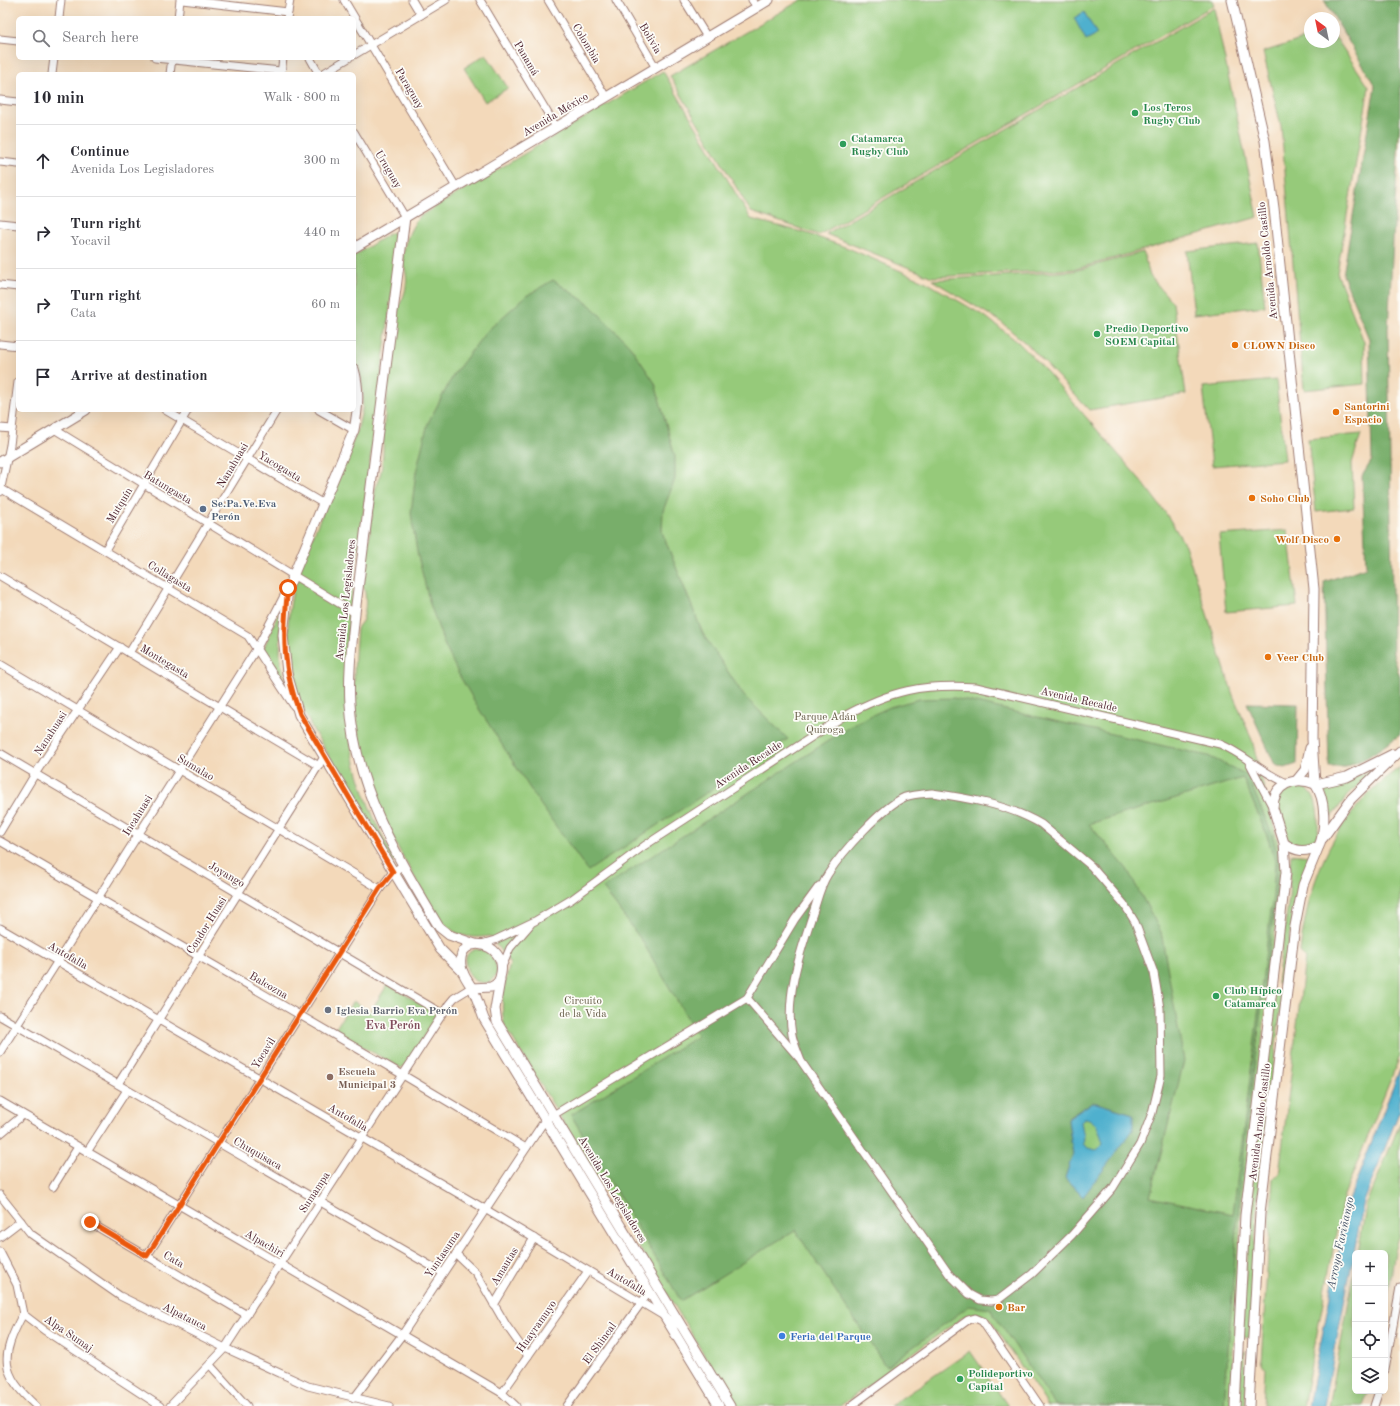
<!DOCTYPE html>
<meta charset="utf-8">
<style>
:root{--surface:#fff;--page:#f7f7f7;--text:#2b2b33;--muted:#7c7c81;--line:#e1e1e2}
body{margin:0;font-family:"Old Standard TT",serif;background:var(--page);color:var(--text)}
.controls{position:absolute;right:12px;bottom:12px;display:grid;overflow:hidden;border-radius:6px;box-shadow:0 4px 16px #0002}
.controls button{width:36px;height:36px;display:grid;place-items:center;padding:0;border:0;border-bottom:1px solid var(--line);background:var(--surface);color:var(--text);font:20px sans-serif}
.compass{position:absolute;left:1304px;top:12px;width:36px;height:36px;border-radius:50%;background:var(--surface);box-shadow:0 4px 16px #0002;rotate:327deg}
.stop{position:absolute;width:12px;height:12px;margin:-9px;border:3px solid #ea580c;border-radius:50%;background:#fff}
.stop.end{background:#ea580c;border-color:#fff;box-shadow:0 1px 4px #0008}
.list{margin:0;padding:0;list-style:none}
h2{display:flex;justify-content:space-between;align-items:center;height:52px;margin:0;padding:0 16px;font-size:17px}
h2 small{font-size:13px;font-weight:400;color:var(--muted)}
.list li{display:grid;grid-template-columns:26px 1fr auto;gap:12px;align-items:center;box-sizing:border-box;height:72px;padding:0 16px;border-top:1px solid var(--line)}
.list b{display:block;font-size:15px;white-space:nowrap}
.list p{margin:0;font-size:13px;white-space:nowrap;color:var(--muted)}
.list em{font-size:13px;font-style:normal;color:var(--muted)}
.icon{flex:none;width:22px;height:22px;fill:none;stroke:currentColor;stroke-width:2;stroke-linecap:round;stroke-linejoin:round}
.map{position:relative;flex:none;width:1400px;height:1406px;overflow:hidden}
.search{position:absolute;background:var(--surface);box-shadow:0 4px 16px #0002;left:16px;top:16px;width:340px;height:44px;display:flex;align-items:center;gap:10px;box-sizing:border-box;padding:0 14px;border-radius:6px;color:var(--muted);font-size:15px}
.panel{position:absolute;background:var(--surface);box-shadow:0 4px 16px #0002;left:16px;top:72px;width:340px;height:340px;border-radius:6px}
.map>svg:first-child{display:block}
.green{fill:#96ca7a;stroke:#707452}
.forest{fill:#78ae6a;stroke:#61664a;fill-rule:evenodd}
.water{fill:#4fb0ce;stroke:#4c687c;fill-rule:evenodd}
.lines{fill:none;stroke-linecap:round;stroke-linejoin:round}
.minor-casing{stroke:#9e7c72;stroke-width:9}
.major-casing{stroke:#9e7c72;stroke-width:11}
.minor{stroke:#fff;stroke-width:7}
.major{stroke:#fff;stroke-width:9}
.route{stroke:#ea580c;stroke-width:5}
.leisure-dot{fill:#2e9e5b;stroke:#fdfcf7;stroke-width:1.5}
.food-dot{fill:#e8710a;stroke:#fdfcf7;stroke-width:1.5}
.service-dot{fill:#5c6f8a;stroke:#fdfcf7;stroke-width:1.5}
.worship-dot{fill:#6b7280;stroke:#fdfcf7;stroke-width:1.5}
.education-dot{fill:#8d6e63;stroke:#fdfcf7;stroke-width:1.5}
.shop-dot{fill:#3f7fe0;stroke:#fdfcf7;stroke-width:1.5}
.labels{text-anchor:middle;stroke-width:3.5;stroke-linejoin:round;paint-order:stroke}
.street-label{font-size:11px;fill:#4a1f2b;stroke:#fdfcf7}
.leisure-label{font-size:11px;font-weight:bold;fill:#27864d;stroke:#fdfcf7;text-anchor:start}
.food-label{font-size:11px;font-weight:bold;fill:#c56008;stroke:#fdfcf7;text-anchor:start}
.service-label{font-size:11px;font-weight:bold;fill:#4e5e75;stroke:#fdfcf7;text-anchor:start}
.park-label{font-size:11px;fill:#655b47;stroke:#fdfcf7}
.worship-label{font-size:11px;font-weight:bold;fill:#5b616d;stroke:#fdfcf7;text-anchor:start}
.education-label{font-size:11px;font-weight:bold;fill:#785e54;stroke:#fdfcf7;text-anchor:start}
.shop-label{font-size:11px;font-weight:bold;fill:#366cbe;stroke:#fdfcf7;text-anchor:start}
.neighbourhood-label{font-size:12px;font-weight:bold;fill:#814f5d;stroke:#fdfcf7}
.water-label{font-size:12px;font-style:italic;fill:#4c596c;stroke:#fdfcf7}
</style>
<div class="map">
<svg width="1400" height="1406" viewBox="0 0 1400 1406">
<rect width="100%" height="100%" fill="#fdfcf7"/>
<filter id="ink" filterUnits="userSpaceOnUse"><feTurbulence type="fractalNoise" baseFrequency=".025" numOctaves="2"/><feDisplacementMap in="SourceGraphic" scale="8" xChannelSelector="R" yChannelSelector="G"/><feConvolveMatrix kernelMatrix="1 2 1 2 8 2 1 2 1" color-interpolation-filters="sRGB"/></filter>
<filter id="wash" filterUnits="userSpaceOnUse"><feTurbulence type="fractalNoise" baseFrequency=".012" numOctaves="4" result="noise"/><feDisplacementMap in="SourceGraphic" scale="16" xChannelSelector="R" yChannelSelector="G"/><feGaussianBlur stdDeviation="0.9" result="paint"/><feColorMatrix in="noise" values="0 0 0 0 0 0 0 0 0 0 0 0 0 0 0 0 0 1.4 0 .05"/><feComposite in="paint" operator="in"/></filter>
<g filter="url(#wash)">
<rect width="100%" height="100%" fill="#f3d9ba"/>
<g class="green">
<path d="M801 0H1212L1214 5 819 235 751 212 670 76Z"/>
<path d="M1214 8 1258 217 1076 269 932 277 826 234Z"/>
<path d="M1334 35 1369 87 1337 273 1364 342 1365 384 1304 390 1281 126 1263 52 1310 37V42H1334Z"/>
<path d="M486 54 508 88 485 102 464 68Z"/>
<path d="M663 71 751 219 806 233 848 248 926 282 986 317 1019 343 1047 372 1143 483 1167 515 1185 545 1233 695 1252 740 1282 859 1280 892 1241 1215 1230 1406H1048L989 1318 975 1313 963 1317 840 1406H739L725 1389 504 1024C500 1001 504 986 510 964L490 936C478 938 466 938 455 932 441 924 432 905 423 891 384 829 355 762 354 687 354 668 355 648 357 629 358 625 362 623 363 619 366 609 367 595 363 586L376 485C386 467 382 444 384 424 388 385 393 346 398 307 404 299 408 285 406 274 406 271 404 268 403 265 401 250 410 227 420 216Z"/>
<path d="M396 232 399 238C387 333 374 428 362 523 353 593 338 667 350 738 357 782 374 822 395 860L393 862 312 728C285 673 281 630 298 571L357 432 362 410 363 396 361 377 354 357V256L390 233Z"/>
<path d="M1258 243 1265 306 1194 314 1187 251Z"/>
<path d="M1143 252 1150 276 1173 303 1186 394 1089 410 1031 348 1000 321 932 280 1074 271Z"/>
<path d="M1276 380 1285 460 1212 466 1203 387Z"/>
<path d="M1361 434 1352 463 1354 508 1316 512 1308 439Z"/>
<path d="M1288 530 1297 606 1226 612 1219 535Z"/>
<path d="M281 607 280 655 285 685 263 650Z"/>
<path d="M1376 767 1348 795 1327 823 1326 797 1323 787 1344 783Z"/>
<path d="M1400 767V1056L1343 1198 1303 1406H1263L1265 1369 1261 1362 1273 1178 1279 1174 1305 958 1300 952C1309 874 1336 814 1400 767Z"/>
<path d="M1292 786C1314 784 1317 802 1318 819 1318 826 1319 834 1315 840 1311 844 1306 846 1301 846 1281 847 1277 813 1278 799L1286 789Z"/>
<path d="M1291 854 1310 856 1295 899 1283 984 1277 983 1289 897Z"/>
<path d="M477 949C490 950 497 961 497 974L490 982 484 983 475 981C465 973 459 952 477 949Z"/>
<path d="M388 984 436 1013 435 1020 407 1064 401 1068 334 1031 353 1001 370 1012Z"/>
<path d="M1275 994 1282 995 1258 1200 1249 1337 1242 1336 1250 1199Z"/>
<path d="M1400 1123V1235L1395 1251 1385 1314V1253H1358L1366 1206Z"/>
<path d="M1355 1269V1391H1369L1363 1406H1329Z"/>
<path d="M970 1351 1008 1406H890Z"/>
<path d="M1242 1351 1245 1352V1366L1247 1371 1245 1406H1239Z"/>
</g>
<g class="forest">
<path d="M1324 0H1400V118L1388 329 1393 653 1400 678V735L1368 757 1346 767H1329L1324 582 1366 567 1362 476 1372 460 1369 339 1343 275 1375 86Z"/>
<path d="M553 280 590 305 630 346 655 383 675 457V479L663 511 662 532 703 634 744 696 788 739 588 871 538 801 479 709 458 673 445 646 430 604 417 552 411 513 416 472 428 423 454 374 486 332 526 296Z"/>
<path d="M954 698 1208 756 1247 775 1272 834 1279 860 1276 895 1248 1115 1238 1215 1224 1406H1056L990 1309 969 1306 886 1367 795 1230 681 1301 571 1115 698 1036 642 941 603 888 857 722 890 707 919 699ZM1243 778 1267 836 1275 861 1273 894 1233 1214 1150 1197 1184 1061 1161 932 1127 869 1089 824ZM1093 1102 1133 1114 1083 1197 1065 1178 1073 1154 1068 1120 1069 1117Z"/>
<path d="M1247 703 1298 704 1297 764 1285 768 1275 765Z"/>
</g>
<g class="water">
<path d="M1084 12 1097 34 1086 40 1074 18Z"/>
<path d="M1400 1069V1110L1364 1201 1324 1406H1308L1350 1197Z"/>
<path d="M1093 1102 1133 1114V1130L1083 1197 1065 1178 1073 1154 1068 1120 1069 1118ZM1084 1118C1096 1118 1100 1134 1103 1143L1096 1150 1088 1148 1083 1144 1084 1137 1081 1122Z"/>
</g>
</g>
<g filter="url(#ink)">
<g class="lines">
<g class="minor-casing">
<g id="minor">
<path d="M182 0 288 12"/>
<path d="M344 0 456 187"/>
<path d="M412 0 421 15"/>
<path d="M480 0 556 127"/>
<path d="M548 0 606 97"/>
<path d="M616 0 656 68"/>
<path d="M684 0 707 37"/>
<path d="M752 0 757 7"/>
<path d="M59 18 61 0"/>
<path d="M178 18 180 0"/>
<path d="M287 18 290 0"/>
<path d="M0 39 18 41"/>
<path d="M354 55 446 0"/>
<path d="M155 58 281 71"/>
<path d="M310 58 319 74"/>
<path d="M52 74 54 58"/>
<path d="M170 74 172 58"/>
<path d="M281 74 283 58"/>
<path d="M322 74 349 58"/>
<path d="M0 100 18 102"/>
<path d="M354 132 405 217"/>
<path d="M0 162 18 164"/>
<path d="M0 223 18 225"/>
<path d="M0 285 18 287"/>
<path d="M0 344 18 346"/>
<path d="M165 410 322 503"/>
<path d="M319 410 354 430"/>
<path d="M0 428 12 429"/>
<path d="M54 429 355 613"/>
<path d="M0 488 248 636 294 706"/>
<path d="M0 492 10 445 18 382"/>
<path d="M105 550 188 410"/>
<path d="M0 576 319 766"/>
<path d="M129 653 277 410"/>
<path d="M0 664 380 889"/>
<path d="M0 753 443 1014"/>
<path d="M1249 762 1273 808"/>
<path d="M932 793C968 798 1009 805 1041 824L1091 866 1124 904 1135 922 1154 973 1160 1008 1161 1076 1152 1113 1140 1144 1113 1188 1072 1235 1032 1274 998 1300 991 1301 980 1300 969 1294 949 1274 801 1061C798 1053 794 1044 792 1035 785 996 800 953 812 916 817 902 820 886 828 874 842 852 882 807 905 797 914 794 923 794 932 793Z"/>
<path d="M0 832 35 774 120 647"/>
<path d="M0 841 403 1075 526 1148"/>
<path d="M0 928 485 1209 682 1327"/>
<path d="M481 944 495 940 535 921 572 899 644 846 844 716C892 690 921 684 976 687L1220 744C1244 754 1262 773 1287 783"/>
<path d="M502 967 510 948 530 925"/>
<path d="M747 998 799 1058"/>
<path d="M0 1016 443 1273"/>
<path d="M0 1052 257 648 287 590"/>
<path d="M118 1084 324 757"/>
<path d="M0 1101 502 1393 516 1406"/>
<path d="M0 1134 23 1115"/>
<path d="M87 1152 127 1090"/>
<path d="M53 1187 78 1147"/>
<path d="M0 1195 31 1234 120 1296 225 1348 308 1386 389 1406"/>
<path d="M89 1222 247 1315"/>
<path d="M0 1237 21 1221"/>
<path d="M0 1252 17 1285 23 1314 44 1330 160 1406"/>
<path d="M456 1254 476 1273 506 1325 528 1356"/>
<path d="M147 1256 380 889 393 872 402 866"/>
<path d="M494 1305 534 1238"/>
<path d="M23 1314C0 1357 0 1373 36 1406"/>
<path d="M210 1365 247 1406"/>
<path d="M1385 1370 1400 1287"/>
<path d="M502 1393 588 1271"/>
<path d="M354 1398 402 1335 545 1120 747 998 795 919 819 886"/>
<path d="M170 1406 225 1348 449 1004 454 998 472 987"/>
<path d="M567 1406 649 1292"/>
<path d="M851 1406 968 1320 975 1318 982 1321 1040 1406"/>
<path d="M1374 1406 1379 1391"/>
</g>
</g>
<g class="major-casing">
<g id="major">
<path d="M1232 0 1265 141 1274 208 1314 589 1312 739 1315 784"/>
<path d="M405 217 355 613C352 643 348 674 350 704 355 788 397 857 439 927L449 935 475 944"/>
<path d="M354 248 769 0"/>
<path d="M354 369C360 390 358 409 354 430L288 588 283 635 287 673 299 715 440 949 463 972"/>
<path d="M0 462 86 410"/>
<path d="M1296 781 1305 770 1310 748"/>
<path d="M1316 784 1347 777 1393 754"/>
<path d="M1323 838 1351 799 1400 751"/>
<path d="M500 980 495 1009 497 1022 730 1406"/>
<path d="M472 988 491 987C498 984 500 980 501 973 507 941 456 932 461 966 462 974 468 981 472 988 477 997 480 1009 484 1019L719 1406"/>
<path d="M1235 1406 1245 1215 1286 872 1284 843 1273 808C1273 784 1294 776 1315 784 1326 799 1326 829 1319 846 1305 853 1296 852 1284 843"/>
<path d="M1249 1406 1260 1213 1295 926 1303 885 1319 846"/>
</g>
</g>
<use href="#minor" class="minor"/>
<use href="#major" class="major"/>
</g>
</g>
<g class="lines" filter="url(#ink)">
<path class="route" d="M90 1222 147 1256 380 888 393 872 300 714C283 670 282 635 288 588"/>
</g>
<g class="leisure-dot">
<circle cx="1135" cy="113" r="4"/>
<circle cx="843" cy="144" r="4"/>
<circle cx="1097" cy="334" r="4"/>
<circle cx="1216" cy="996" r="4"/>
<circle cx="960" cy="1379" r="4"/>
</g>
<g class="food-dot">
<circle cx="1235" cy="345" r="4"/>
<circle cx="1336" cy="412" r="4"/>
<circle cx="1252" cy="498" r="4"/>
<circle cx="1337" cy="539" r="4"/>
<circle cx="1268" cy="657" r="4"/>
<circle cx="999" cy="1307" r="4"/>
</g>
<circle class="service-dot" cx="203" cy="509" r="4"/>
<circle class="worship-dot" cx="328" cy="1010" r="4"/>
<circle class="education-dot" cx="330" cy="1077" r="4"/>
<circle class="shop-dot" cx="782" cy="1336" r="4"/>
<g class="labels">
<g class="street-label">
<text transform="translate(651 38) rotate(59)" y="4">Bolivia</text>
<text transform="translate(587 43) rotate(59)" y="4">Colombia</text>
<text transform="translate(527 58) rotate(59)" y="4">Panamá</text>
<text transform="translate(410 88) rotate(59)" y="4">Paraguay</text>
<text transform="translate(555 114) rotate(-31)" y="4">Avenida México</text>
<text transform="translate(389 169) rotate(59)" y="4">Uruguay</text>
<text transform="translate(1267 261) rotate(-96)" y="4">Avenida Arnoldo Castillo</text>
<text transform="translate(232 465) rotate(-59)" y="4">Nanahuasi</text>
<text transform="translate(280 466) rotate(31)" y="4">Yacogasta</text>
<text transform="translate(168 487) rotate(31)" y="4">Batungasta</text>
<text transform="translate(119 505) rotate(-59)" y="4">Mutquín</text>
<text transform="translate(170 576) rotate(31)" y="4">Collagasta</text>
<text transform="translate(345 600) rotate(-84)" y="4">Avenida Los Legisladores</text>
<text transform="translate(165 661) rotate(31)" y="4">Montegasta</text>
<text transform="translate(1079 699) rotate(13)" y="4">Avenida Recalde</text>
<text transform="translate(50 733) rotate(-57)" y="4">Nanahuasi</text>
<text transform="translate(748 764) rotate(-33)" y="4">Avenida Recalde</text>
<text transform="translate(196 767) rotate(31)" y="4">Sumalao</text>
<text transform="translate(137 815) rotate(-58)" y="4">Incahuasi</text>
<text transform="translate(227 874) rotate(30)" y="4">Joyango</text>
<text transform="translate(206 925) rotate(-58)" y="4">Condor Huasi</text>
<text transform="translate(68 955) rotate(30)" y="4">Antofalla</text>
<text transform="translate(269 985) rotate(30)" y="4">Balcozna</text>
<text transform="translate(263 1053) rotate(-58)" y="4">Yocavil</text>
<text transform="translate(348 1117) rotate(30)" y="4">Antofalla</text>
<text transform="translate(1259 1122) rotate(-83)" y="4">Avenida Arnoldo Castillo</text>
<text transform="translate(258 1153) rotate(30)" y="4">Chuquisaca</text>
<text transform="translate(613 1189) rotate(59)" y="4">Avenida Los Legisladores</text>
<text transform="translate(314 1192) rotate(-57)" y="4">Sumampa</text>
<text transform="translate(265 1243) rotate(30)" y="4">Alpachiri</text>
<text transform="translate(442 1254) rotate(-56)" y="4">Yuntasuma</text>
<text transform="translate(174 1259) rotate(30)" y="4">Cata</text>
<text transform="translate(504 1266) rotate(-59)" y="4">Amautas</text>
<text transform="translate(627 1281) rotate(31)" y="4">Antofalla</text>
<text transform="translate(185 1316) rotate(27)" y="4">Alpatauca</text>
<text transform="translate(536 1326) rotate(-55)" y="4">Huayramuyo</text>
<text transform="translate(69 1333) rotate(34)" y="4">Alpa Sumaj</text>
<text transform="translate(599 1343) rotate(-54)" y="4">El Shincal</text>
</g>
<g class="leisure-label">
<text x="1143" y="111">Los Teros<tspan x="1143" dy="13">Rugby Club</tspan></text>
<text x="851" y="142">Catamarca<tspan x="851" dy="13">Rugby Club</tspan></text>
<text x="1105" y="332">Predio Deportivo<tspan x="1105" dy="13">SOEM Capital</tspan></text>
<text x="1224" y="994">Club Hípico<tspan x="1224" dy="13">Catamarca</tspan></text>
<text x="968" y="1377">Polideportivo<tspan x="968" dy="13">Capital</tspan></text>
</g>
<g class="food-label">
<text x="1243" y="349">CLOWN Disco</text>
<text x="1344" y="410">Santorini<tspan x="1344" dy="13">Espacio</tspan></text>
<text x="1260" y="502">Soho Club</text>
<text x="1329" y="543" text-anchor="end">Wolf Disco</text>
<text x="1276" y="661">Veer Club</text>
<text x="1007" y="1311">Bar</text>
</g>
<g class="service-label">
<text x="211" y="507">Se.Pa.Ve.Eva<tspan x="211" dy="13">Perón</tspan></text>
</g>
<g class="park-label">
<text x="825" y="720">Parque Adán<tspan x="825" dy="13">Quiroga</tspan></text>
<text x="583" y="1004">Circuito<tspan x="583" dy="13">de la Vida</tspan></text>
</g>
<g class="worship-label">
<text x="336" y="1014">Iglesia Barrio Eva Perón</text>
</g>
<g class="education-label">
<text x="338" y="1075">Escuela<tspan x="338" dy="13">Municipal 3</tspan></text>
</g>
<g class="shop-label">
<text x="790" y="1340">Feria del Parque</text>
</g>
<g class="neighbourhood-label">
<text x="393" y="1029">Eva Perón</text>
</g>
<g class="water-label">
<text transform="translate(1340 1243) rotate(-78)" y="4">Arroyo Fariñango</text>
</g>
</g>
</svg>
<div class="controls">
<button>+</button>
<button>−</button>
<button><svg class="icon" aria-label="locate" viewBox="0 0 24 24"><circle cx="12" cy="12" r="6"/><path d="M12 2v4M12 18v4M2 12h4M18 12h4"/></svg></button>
<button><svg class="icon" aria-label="layers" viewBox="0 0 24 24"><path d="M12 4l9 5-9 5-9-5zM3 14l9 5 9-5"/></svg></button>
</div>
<svg class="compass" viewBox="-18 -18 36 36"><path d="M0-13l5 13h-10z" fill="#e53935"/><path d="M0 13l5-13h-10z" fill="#7c7c81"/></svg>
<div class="stop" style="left:288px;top:588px"></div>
<div class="stop end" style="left:90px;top:1222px"></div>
<div class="search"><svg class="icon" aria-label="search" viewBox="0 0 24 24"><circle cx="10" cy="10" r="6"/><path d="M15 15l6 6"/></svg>Search here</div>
<section class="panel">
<h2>10 min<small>Walk · 800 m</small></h2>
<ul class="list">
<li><svg class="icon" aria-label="ahead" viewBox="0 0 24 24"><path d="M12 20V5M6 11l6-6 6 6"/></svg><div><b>Continue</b><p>Avenida Los Legisladores</p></div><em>300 m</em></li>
<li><svg class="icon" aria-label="right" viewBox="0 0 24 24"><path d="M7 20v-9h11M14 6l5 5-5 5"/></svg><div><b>Turn right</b><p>Yocavil</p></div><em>440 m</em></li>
<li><svg class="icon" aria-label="right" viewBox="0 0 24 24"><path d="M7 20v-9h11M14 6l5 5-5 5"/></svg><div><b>Turn right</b><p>Cata</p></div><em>60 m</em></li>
<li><svg class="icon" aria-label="arrive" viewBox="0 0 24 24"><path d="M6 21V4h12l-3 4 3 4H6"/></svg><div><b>Arrive at destination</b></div></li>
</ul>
</section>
</div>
